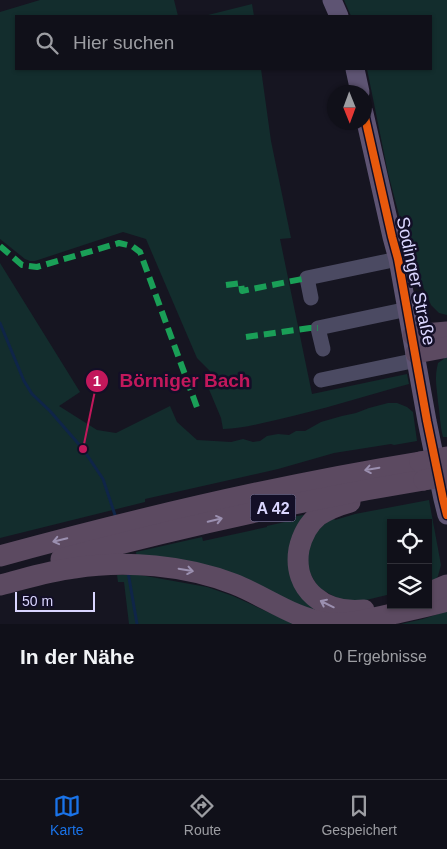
<!DOCTYPE html>
<html lang="de">
<meta charset="utf-8">
<style>
body{margin:0;font-family:Arial,sans-serif;background:#1e1e26;color:#f1f3f6}
.controls{position:absolute;right:15px;bottom:15px;display:grid;overflow:hidden;border-radius:0px;box-shadow:0 1px 4px #0004}
.controls button{width:45px;height:45px;display:grid;place-items:center;padding:0;border:0;border-bottom:1px solid #303038;background:#101019;color:#f1f3f6;font:25px sans-serif}
.compass{position:absolute;left:327px;top:85px;width:45px;height:45px;border-radius:50%;background:#101019;box-shadow:0 1px 4px #0004;rotate:179deg}
.scale{position:absolute;left:15px;bottom:12px;width:80px;box-sizing:border-box;padding-left:5px;border:2px solid #dad6ff;border-top:0;font-size:14px;line-height:18px;white-space:nowrap;color:#dad6ff;-webkit-text-stroke:4px #130f27;paint-order:stroke}
.list{margin:0;padding:0;list-style:none}
h2{display:flex;justify-content:space-between;align-items:center;height:65px;margin:0;padding:0 20px;font-size:21px}
h2 small{font-size:16px;font-weight:400;color:#9c9da2}
.icon{flex:none;width:28px;height:28px;fill:none;stroke:currentColor;stroke-width:2;stroke-linecap:round;stroke-linejoin:round}
.map{position:relative;flex:none;width:447px;height:624px;overflow:hidden}
.search{position:absolute;background:#101019;box-shadow:0 1px 4px #0004;left:15px;right:15px;top:15px;height:55px;display:flex;align-items:center;gap:12px;box-sizing:border-box;padding:0 18px;border-radius:0px;color:#9c9da2;font-size:19px}
.sheet{height:155px;background:#101019}
nav{display:flex;justify-content:space-around;align-items:center;box-sizing:border-box;height:70px;border-top:1px solid #303038;background:#101019;font-size:14px;color:#9c9da2}
nav a{display:grid;justify-items:center;gap:2px}
nav .on{color:#1a73e8}
.map>svg:first-child{display:block}
.green{fill:#132d2d}
.lines{fill:none;stroke-linecap:round;stroke-linejoin:round}
.stream{stroke:#0f2548;stroke-width:3}
.minor{stroke:#4b4a62;stroke-width:15}
.major{stroke:#5e5473;stroke-width:19}
.highway{stroke:#5c4a61;stroke-width:21}
.highway-bridge{stroke:#5c4a61;stroke-width:21}
.quiet{stroke:#1a9f57;stroke-width:6;stroke-dasharray:12 6;stroke-linecap:butt}
.cycleway-casing{stroke:#130f27;stroke-width:11}
.cycleway{stroke:#e8590c;stroke-width:8}
.oneway{stroke:#9b90b0}
.labels{text-anchor:middle;stroke-width:5;stroke-linejoin:round;paint-order:stroke}
.shield{fill:#130f27;stroke:#9e9abe;stroke-width:1}
.shield-label{font-size:16px;font-weight:bold;fill:#dad6ff}
.street-label{font-size:18px;fill:#dad6ff;stroke:#130f27}
.leader{fill:none;stroke:#c2185b;stroke-width:2}
.callout-dot{fill:#c2185b;stroke:#130f27;stroke-width:2}
.mark-label{font-size:15px;text-anchor:middle;font-weight:bold;fill:#fff}
.callout-label{font-size:19px;text-anchor:middle;font-weight:bold;fill:#c2185b;stroke:#130f27;stroke-width:5;stroke-linejoin:round;paint-order:stroke}
</style>
<div class="map">
<svg width="447" height="624" viewBox="0 0 447 624">
<rect width="100%" height="100%" fill="#161521"/>
<g class="green">
<path d="M40 0H174L178 16H16V69H261L271 141 291 238 280 239 312 394 407 374 409 384C365 396 321 410 276 420 258 424 241 429 223 429L221 418 208 387 210 371 197 358 146 239 123 232 35 261H30L25 259 0 239V12Z"/>
<path d="M344 0H447V315L439 313 431 305 415 268 411 254 406 242 388 173 367 69H431V16H351Z"/>
<path d="M252 4 254 16H204Z"/>
<path d="M0 263 80 392 59 406 97 430 116 433 170 406 177 422 197 440 231 442 243 439 253 442 260 441 267 436 278 434 289 435 296 431H305L321 422 342 416 356 413 369 408 388 403H397L407 407 413 412 417 441 394 445 391 444 334 453 278 469 145 499V502L0 538Z"/>
<path d="M447 354V437H443C440 426 440 414 438 402 437 388 434 378 438 363L444 359 442 355Z"/>
<path d="M429 500 441 565 438 576 435 580 428 584V523H391V594L362 601 340 600 318 587 310 573 306 558 312 536 333 516 335 520 355 514Z"/>
<path d="M310 514 294 550 338 619 137 561 136 552 202 537 203 541 267 527V526L285 522 291 517Z"/>
<path d="M117 575H140L207 587 233 596 294 624H129L124 582H118Z"/>
<path d="M447 611V624H401L423 619Z"/>
</g>
<g class="lines">
<g class="stream">
<path d="M0 323 24 381 32 394 50 411 83 449 103 479 116 518"/>
<path d="M128 572 137 624"/>
</g>
<g class="minor">
<path d="M311 298 307 278 398 259"/>
<path d="M323 349 318 328 408 309"/>
<path d="M321 380 417 360"/>
</g>
<g class="major">
<path d="M332 0 339 16"/>
<path d="M355 69 360 92"/>
<path d="M364 113 392 237 398 259 427 421 443 499 447 515"/>
</g>
<g class="highway">
<path d="M413 335 447 332"/>
<path d="M416 353 447 347"/>
<path d="M350 502C339 505 328 509 318 516 308 524 302 536 299 549 292 590 325 614 364 610"/>
<path d="M0 556C139 518 278 485 420 462"/>
<path d="M61 559C181 527 302 500 424 480"/>
<path d="M0 585C24 579 49 571 74 568 126 560 185 565 234 584 265 596 294 619 328 623 350 624 371 619 392 614 410 610 429 606 447 601"/>
<path d="M428 593 447 585"/>
</g>
<g class="highway-bridge">
<path d="M420 462 447 457"/>
<path d="M424 480 447 476"/>
</g>
<g class="quiet">
<path d="M0 246 22 265 37 267 119 243 132 246 140 252 198 410"/>
<path d="M226 285 241 283 242 291 307 278"/>
<path d="M246 337 310 328H318"/>
</g>
<g class="cycleway-casing">
<path id="cycleway" d="M364 113 392 237 398 259 427 421 443 499 447 515"/>
</g>
<use href="#cycleway" class="cycleway"/>
</g>
<defs><path id="oneway-shaft" d="M-6 0H5M1.5-3L5.5 0L1.5 3" fill="none" stroke-width="1.6" stroke-linecap="round" stroke-linejoin="round" transform="scale(1.25)"/></defs>
<g class="oneway">
<use href="#oneway-shaft" transform="translate(372 469) rotate(170)"/>
<use href="#oneway-shaft" transform="translate(215 520) rotate(-13)"/>
<use href="#oneway-shaft" transform="translate(60 540) rotate(166)"/>
<use href="#oneway-shaft" transform="translate(186 570) rotate(10)"/>
<use href="#oneway-shaft" transform="translate(327 604) rotate(-154)"/>
</g>
<g class="labels">
<rect class="shield" x="250.5" y="494.5" width="45" height="27" rx="4"/>
<g class="shield-label">
<text x="273" y="514">A 42</text>
</g>
<g class="street-label">
<text transform="translate(416 281) rotate(78)" y="6">Sodinger Straße</text>
</g>
</g>
<path class="leader" d="M83 449L97 381"/>
<g class="callout-dot">
<circle cx="83" cy="449" r="5"/>
<circle cx="97" cy="381" r="12"/>
</g>
<g class="mark-label">
<text x="97" y="386">1</text>
</g>
<g class="callout-label">
<text x="185" y="387">Börniger Bach</text>
</g>
</svg>
<div class="controls">
<button><svg class="icon" aria-label="locate" viewBox="0 0 24 24"><circle cx="12" cy="12" r="6"/><path d="M12 2v4M12 18v4M2 12h4M18 12h4"/></svg></button>
<button><svg class="icon" aria-label="layers" viewBox="0 0 24 24"><path d="M12 4l9 5-9 5-9-5zM3 14l9 5 9-5"/></svg></button>
</div>
<svg class="compass" viewBox="-18 -18 36 36"><path d="M0-13l5 13h-10z" fill="#e53935"/><path d="M0 13l5-13h-10z" fill="#9c9da2"/></svg>
<div class="scale">50 m</div>
<div class="search"><svg class="icon" aria-label="search" viewBox="0 0 24 24"><circle cx="10" cy="10" r="6"/><path d="M15 15l6 6"/></svg>Hier suchen</div>
</div>
<section class="sheet">
<h2>In der Nähe<small>0 Ergebnisse</small></h2>
<ul class="list">
</ul>
</section>
<nav>
<a class="on"><svg class="icon" aria-label="map" viewBox="0 0 24 24"><path d="M3 6l6-2 6 2 6-2v14l-6 2-6-2-6 2zM9 4v14M15 6v14"/></svg>Karte</a>
<a><svg class="icon" aria-label="directions" viewBox="0 0 24 24"><path d="M12 3l9 9-9 9-9-9zM9 14v-3h6M13 9l2 2-2 2"/></svg>Route</a>
<a><svg class="icon" aria-label="saved" viewBox="0 0 24 24"><path d="M7 4h10v16l-5-4-5 4z"/></svg>Gespeichert</a>
</nav>
